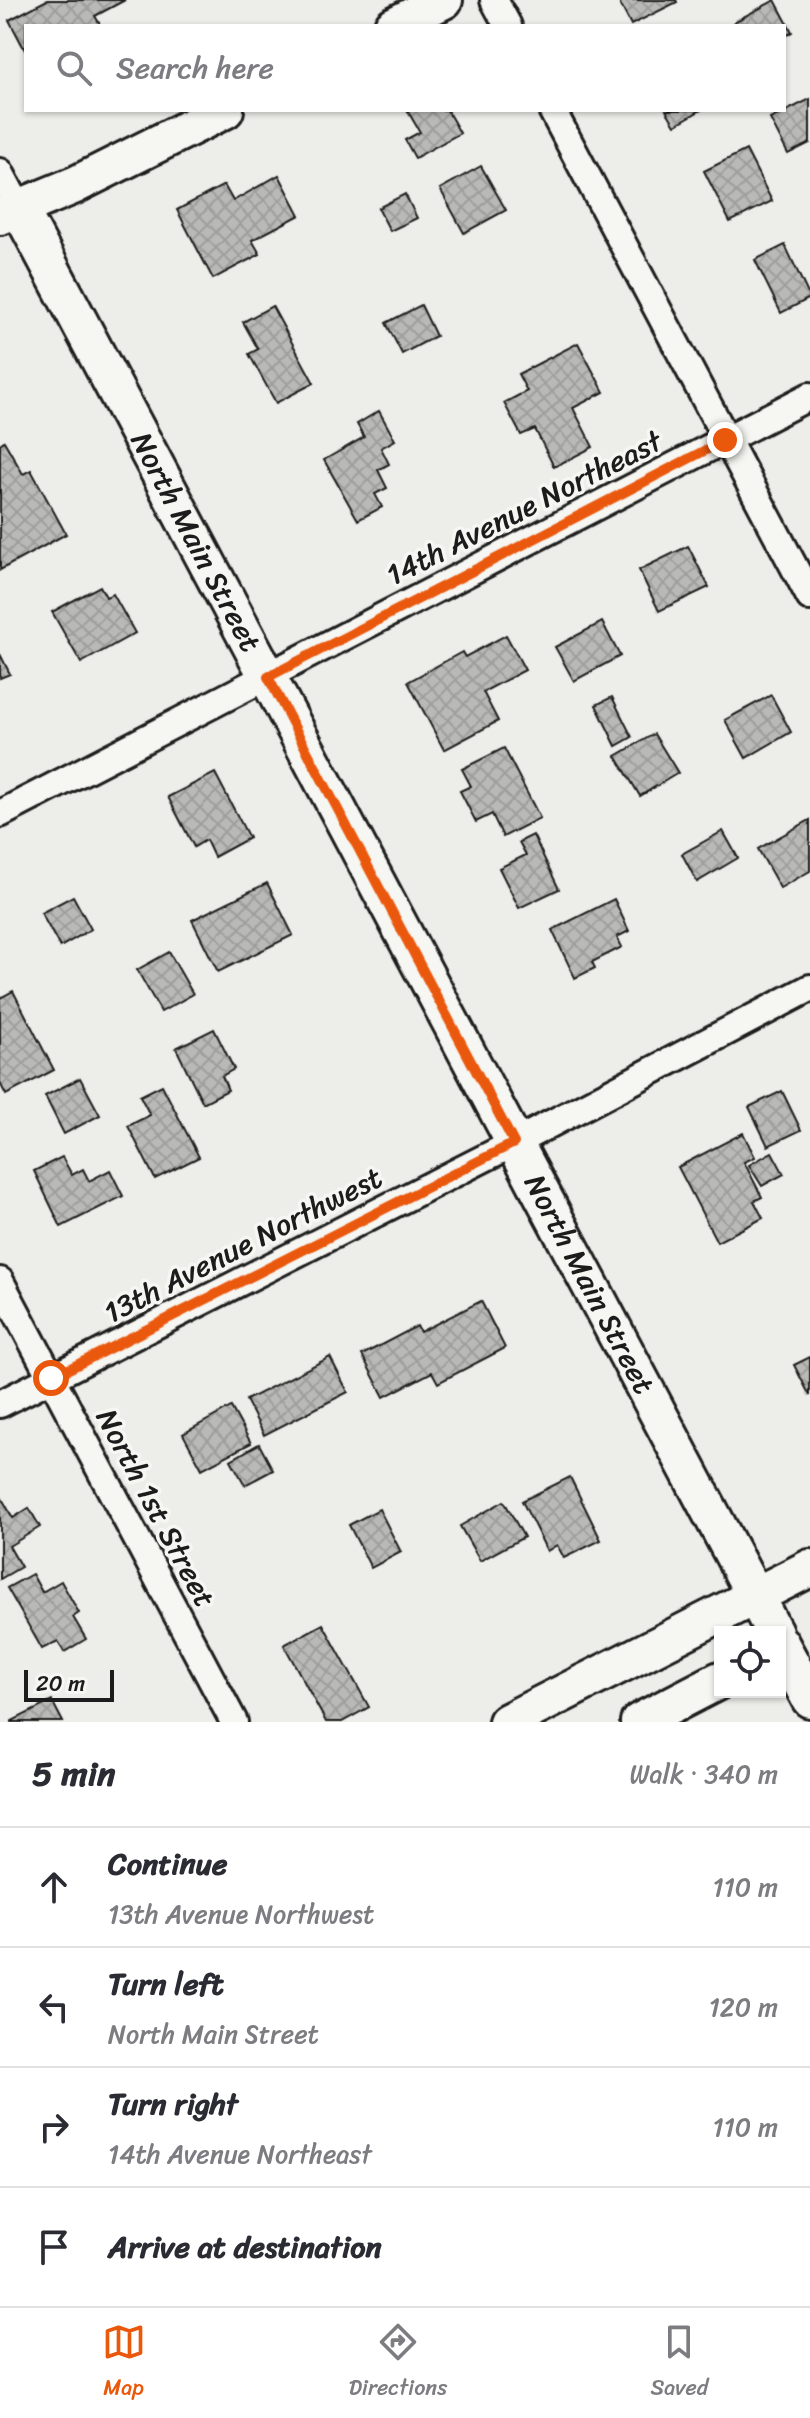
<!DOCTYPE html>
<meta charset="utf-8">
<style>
body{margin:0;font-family:Sriracha,sans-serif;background:#f2f2f3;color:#2b2b33}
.controls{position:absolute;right:24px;bottom:24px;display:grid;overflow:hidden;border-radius:0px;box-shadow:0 2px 6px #0004}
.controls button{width:72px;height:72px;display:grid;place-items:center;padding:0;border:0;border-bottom:2px solid #e1e1e2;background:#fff;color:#2b2b33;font:40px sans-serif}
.scale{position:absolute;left:24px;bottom:20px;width:90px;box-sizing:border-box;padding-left:8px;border:4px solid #1c1c1c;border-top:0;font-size:22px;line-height:28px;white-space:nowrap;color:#1c1c1c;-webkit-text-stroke:6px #f6f6f2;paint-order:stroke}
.stop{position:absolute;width:24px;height:24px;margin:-18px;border:6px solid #ea580c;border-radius:50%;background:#fff}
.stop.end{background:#ea580c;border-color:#fff;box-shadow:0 2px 8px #0008}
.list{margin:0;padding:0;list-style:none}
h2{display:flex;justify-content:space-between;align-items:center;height:104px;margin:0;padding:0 32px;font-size:34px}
h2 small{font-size:26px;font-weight:400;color:#7c7c81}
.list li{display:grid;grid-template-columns:52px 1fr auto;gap:24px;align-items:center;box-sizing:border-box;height:120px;padding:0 32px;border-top:2px solid #e1e1e2}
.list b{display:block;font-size:30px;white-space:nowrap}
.list p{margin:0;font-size:26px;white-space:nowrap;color:#7c7c81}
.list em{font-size:26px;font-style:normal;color:#7c7c81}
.icon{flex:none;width:44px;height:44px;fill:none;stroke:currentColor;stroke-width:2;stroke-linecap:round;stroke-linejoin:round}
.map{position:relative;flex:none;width:810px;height:1722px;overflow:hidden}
.search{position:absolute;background:#fff;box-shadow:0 2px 6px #0004;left:24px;right:24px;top:24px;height:88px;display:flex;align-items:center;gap:20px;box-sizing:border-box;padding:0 28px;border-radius:0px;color:#7c7c81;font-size:30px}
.sheet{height:584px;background:#fff}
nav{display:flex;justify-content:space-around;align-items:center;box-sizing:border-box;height:112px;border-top:2px solid #e1e1e2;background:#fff;font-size:22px;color:#7c7c81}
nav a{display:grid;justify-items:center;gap:4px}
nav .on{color:#ea580c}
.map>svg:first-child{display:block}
.building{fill:url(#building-cross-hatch);stroke:#1c1c1c;stroke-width:2}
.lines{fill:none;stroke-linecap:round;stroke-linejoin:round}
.street-casing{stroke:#1c1c1c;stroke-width:32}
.secondary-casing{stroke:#1c1c1c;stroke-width:42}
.street{stroke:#f6f6f2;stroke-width:26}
.secondary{stroke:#f6f6f2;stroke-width:36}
.route{stroke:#ea580c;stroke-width:10}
.labels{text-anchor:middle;stroke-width:7;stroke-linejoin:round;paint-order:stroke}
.street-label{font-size:30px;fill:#1c1c1c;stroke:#f6f6f2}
</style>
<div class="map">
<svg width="810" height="1722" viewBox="0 0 810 1722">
<defs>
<pattern id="building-cross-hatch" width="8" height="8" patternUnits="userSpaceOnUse" patternTransform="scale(2)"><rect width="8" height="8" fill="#b9b9b6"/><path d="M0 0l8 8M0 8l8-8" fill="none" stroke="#9e9e9c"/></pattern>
</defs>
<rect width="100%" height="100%" fill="#edede9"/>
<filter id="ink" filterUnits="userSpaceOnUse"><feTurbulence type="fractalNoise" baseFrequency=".0125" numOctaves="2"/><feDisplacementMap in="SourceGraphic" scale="16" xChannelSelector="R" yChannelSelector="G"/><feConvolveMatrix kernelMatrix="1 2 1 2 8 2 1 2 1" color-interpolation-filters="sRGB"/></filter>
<g filter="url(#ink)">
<g class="building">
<path d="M47 0H125L95 16 101 26H26V52L9 20Z"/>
<path d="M618 0H676L677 2 631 25Z"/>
<path d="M775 0 792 32 784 37V26H736L734 22Z"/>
<path d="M810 99V143L788 154 770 119Z"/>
<path d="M407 110H447L460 133 415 158 405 140 420 132Z"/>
<path d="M666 110H701L675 125Z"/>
<path d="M746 150 772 201 730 222 704 171Z"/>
<path d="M481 166 506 210 464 233 440 189Z"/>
<path d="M279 175 300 215 252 240 260 254 213 279 177 210 224 185 233 201Z"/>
<path d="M405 194 417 218 390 231 378 208Z"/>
<path d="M785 245 810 298 781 313 755 260Z"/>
<path d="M421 305 436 336 402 354 386 323Z"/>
<path d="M272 306 314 383 276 403 249 354 258 349 243 322Z"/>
<path d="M578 343 604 392 573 408 593 447 554 467 535 429 521 435 504 403 527 391 518 374Z"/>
<path d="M379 411 395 440 381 448 389 464 378 470 387 488 375 494 382 507 358 520 324 460 364 437 357 424Z"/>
<path d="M4 441 23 474 31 470 66 534 0 570V444Z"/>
<path d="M688 546 709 587 659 611 639 570Z"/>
<path d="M100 586 106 597 113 594 135 633 81 663 52 612Z"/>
<path d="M602 622 620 656 574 681 555 647Z"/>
<path d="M506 635 525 670 483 692 498 721 444 750 408 682 462 652 465 657Z"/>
<path d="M0 654 10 674 0 678Z"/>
<path d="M771 695 791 732 746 758 725 720Z"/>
<path d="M612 697 632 737 616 746 596 705Z"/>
<path d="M654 734 678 773 640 796 616 756Z"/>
<path d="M504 748 540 818 503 837 492 814 476 822 460 791 471 786 462 769Z"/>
<path d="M215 773 249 838 214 857 206 840 194 847 168 797Z"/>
<path d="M810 820V871L780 888 758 849Z"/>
<path d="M723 831 738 858 697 882 682 854Z"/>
<path d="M533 835 559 889 519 908 499 868 526 855 519 842Z"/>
<path d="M267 883 293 935 218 972 192 920Z"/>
<path d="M73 896 91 929 60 947 41 913Z"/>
<path d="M614 899 629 931 617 937 622 947 592 962 595 968 575 978 552 930Z"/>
<path d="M169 952 193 994 161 1012 137 970Z"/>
<path d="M13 991 54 1070 6 1095 0 1083V998Z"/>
<path d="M214 1029 234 1069 222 1076 228 1090 203 1103 176 1048Z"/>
<path d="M80 1078 100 1115 64 1134 45 1096Z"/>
<path d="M162 1085 199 1157 155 1179 128 1126 150 1115 140 1096Z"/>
<path d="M782 1091 801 1130 768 1146 749 1107Z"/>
<path d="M743 1133 755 1157 744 1162 762 1197 754 1201 763 1218 717 1242 678 1167Z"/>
<path d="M772 1152 784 1174 762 1186 749 1165Z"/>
<path d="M62 1157 72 1175 83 1169 89 1181 110 1170 123 1196 61 1227 34 1171Z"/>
<path d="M481 1301 505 1348 438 1383 432 1372 384 1397 362 1355 417 1326 420 1332Z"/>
<path d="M330 1357 348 1392 264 1435 246 1400Z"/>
<path d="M810 1357V1396L794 1365Z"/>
<path d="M231 1407 251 1443 202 1469 183 1434Z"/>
<path d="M259 1444 273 1470 245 1485 231 1460Z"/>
<path d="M570 1477 601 1540 564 1558 557 1545 547 1551 522 1501Z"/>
<path d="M0 1495 13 1518 29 1508 40 1527 9 1546 21 1567 0 1579Z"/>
<path d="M504 1501 524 1537 480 1561 460 1526Z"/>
<path d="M379 1509 401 1552 371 1568 349 1525Z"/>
<path d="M32 1574 42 1592 61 1581 79 1613 73 1617 86 1639 64 1652 58 1641 42 1649 7 1588Z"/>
<path d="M323 1624 369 1707 342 1722H326L284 1645Z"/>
<path d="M52 1701 63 1722H12V1721Z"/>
</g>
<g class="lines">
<g class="street-casing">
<g id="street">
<path d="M494 0 508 26"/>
<path d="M552 110 810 597"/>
<path d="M0 172 19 208"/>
<path d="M0 814 810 396"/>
<path d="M0 1281 234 1722"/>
<path d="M0 1404 514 1143 810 988"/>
</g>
</g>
<g class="secondary-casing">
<g id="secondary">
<path d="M393 26 444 0"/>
<path id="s1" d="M19 208 774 1632"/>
<path d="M0 216 75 185 225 110"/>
<path d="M780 1643 810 1699"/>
<path d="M507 1722 810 1568"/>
<path d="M639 1722 720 1680"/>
</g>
</g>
<use href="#street" class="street"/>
<use href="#secondary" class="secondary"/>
</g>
</g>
<g class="lines" filter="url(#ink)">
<path class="route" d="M51 1378 514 1143 268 677 725 440"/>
</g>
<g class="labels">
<g class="street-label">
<text transform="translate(524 508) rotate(-27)" y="10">14th Avenue Northeast</text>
<text dy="10" stroke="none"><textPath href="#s1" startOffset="378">North Main Street</textPath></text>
<text transform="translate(243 1245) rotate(-27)" y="10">13th Avenue Northwest</text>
<text dy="10" stroke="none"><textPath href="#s1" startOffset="1218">North Main Street</textPath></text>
<text transform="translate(156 1508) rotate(62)" y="10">North 1st Street</text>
</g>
</g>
</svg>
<div class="controls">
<button><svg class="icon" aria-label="locate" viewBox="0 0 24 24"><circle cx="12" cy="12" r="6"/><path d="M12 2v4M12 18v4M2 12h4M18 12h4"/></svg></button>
</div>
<div class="scale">20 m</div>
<div class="stop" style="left:51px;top:1378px"></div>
<div class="stop end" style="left:725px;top:440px"></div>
<div class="search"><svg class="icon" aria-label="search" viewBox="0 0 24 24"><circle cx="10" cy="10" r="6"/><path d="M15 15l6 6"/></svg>Search here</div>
</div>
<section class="sheet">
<h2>5 min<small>Walk · 340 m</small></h2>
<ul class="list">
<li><svg class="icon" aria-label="ahead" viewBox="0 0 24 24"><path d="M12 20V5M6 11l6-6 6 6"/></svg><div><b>Continue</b><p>13th Avenue Northwest</p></div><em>110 m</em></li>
<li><svg class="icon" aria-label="left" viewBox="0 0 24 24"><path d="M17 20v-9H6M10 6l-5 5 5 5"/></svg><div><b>Turn left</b><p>North Main Street</p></div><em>120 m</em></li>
<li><svg class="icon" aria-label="right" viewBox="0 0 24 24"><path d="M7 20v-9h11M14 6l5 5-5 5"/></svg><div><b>Turn right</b><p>14th Avenue Northeast</p></div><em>110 m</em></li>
<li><svg class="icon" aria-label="arrive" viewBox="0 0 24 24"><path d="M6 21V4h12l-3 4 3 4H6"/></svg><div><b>Arrive at destination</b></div></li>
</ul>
</section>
<nav>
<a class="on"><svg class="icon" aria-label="map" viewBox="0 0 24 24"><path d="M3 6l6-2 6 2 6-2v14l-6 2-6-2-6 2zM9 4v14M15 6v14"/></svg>Map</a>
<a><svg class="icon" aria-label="directions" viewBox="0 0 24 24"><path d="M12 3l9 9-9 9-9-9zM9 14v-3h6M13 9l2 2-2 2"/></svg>Directions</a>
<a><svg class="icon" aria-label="saved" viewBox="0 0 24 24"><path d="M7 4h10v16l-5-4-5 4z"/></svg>Saved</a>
</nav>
